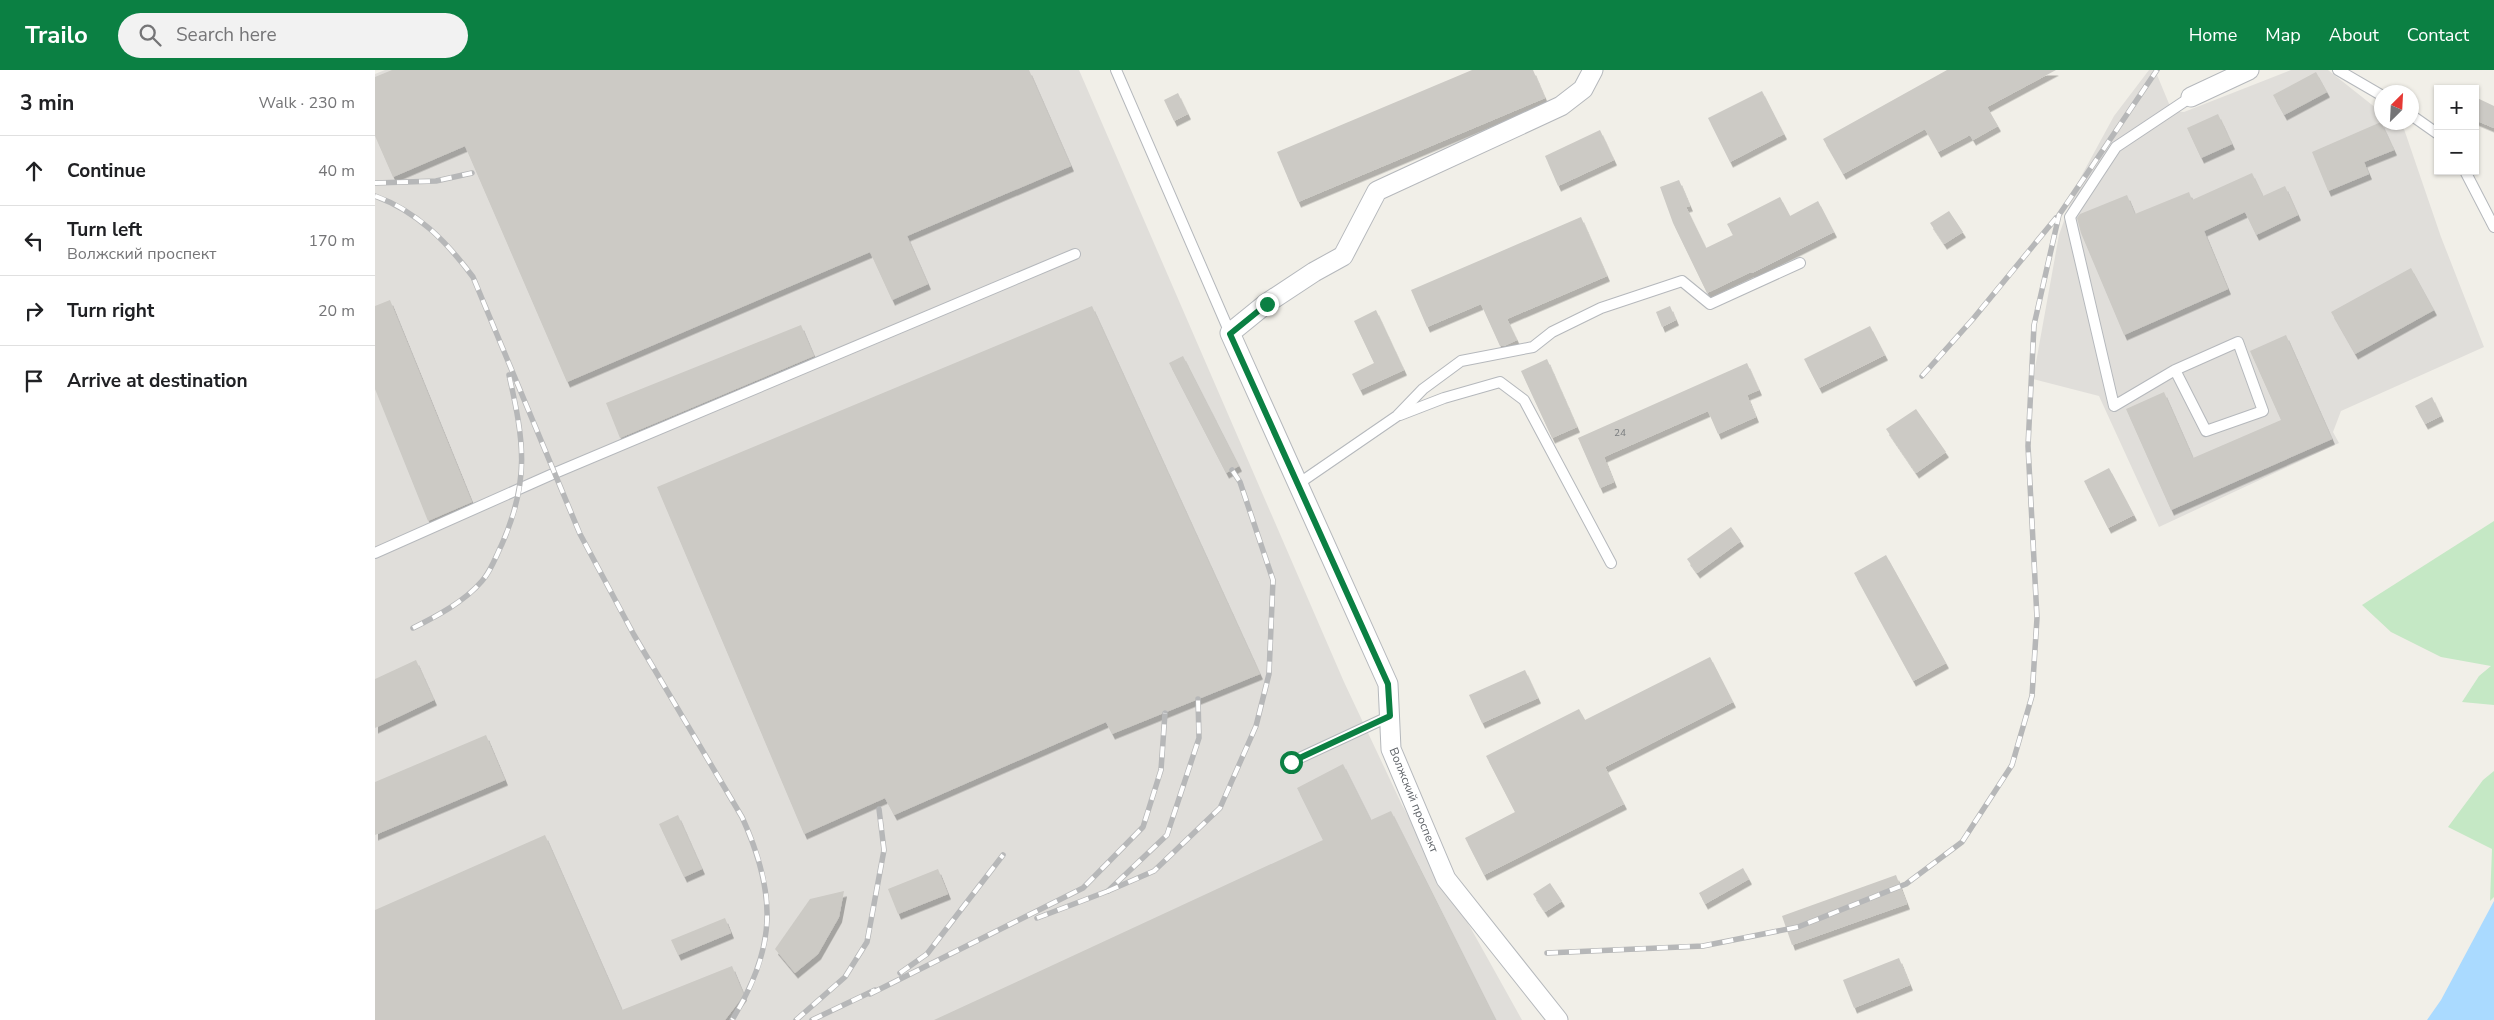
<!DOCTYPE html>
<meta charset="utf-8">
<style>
body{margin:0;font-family:"Nunito Sans",sans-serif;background:#f2f2f2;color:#202124}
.controls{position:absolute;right:15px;top:15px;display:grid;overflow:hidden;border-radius:0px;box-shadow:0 1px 4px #0004}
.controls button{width:45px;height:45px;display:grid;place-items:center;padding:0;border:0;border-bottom:1px solid #e0e0e0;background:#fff;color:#202124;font:25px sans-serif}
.compass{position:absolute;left:1999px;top:15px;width:45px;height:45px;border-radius:50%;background:#fff;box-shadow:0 1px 4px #0004;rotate:24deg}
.stop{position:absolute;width:15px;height:15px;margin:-11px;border:4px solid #0b8043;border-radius:50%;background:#fff}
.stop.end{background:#0b8043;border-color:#fff;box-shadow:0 1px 5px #0008}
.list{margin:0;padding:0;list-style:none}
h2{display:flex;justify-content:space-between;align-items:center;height:65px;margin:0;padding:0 20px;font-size:21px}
h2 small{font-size:16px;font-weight:400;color:#757577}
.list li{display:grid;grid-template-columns:32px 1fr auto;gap:15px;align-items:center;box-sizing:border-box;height:70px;padding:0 20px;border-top:1px solid #e0e0e0}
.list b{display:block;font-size:19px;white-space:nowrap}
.list p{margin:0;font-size:16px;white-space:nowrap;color:#757577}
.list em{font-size:16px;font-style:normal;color:#757577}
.icon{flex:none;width:28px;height:28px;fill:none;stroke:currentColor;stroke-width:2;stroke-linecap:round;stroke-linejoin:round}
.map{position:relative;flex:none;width:2119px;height:950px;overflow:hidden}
header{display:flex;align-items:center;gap:30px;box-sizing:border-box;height:70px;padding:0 25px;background:#0b8043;color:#fff}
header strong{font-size:24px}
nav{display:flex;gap:28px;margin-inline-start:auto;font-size:18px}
.search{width:350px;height:45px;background:#f2f2f2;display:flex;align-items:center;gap:12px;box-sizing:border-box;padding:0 18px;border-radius:28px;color:#757577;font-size:19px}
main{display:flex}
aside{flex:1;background:#fff}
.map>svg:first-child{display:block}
.industrial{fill:#e0deda}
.green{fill:#c5e8c5}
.water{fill:#aadaff}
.building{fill:#cccac5;filter:url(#shadow)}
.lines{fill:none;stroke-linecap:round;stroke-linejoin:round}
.service-casing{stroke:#b5b8bc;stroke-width:12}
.minor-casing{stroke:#b5b8bc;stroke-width:21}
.service{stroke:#fff;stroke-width:10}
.minor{stroke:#fff;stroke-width:19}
.rail-casing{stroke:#b6b7b8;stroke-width:5.5}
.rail{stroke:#fff;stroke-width:4;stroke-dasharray:11;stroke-linecap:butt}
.route{stroke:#0b8043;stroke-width:6}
.labels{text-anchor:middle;stroke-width:4;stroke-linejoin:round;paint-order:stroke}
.number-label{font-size:10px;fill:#7a7d7f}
.street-label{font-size:12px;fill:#5f6368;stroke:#fff}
</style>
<header>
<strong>Trailo</strong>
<div class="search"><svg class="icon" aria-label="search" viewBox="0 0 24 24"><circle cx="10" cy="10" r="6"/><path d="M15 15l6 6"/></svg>Search here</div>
<nav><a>Home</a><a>Map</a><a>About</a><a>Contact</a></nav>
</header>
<main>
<aside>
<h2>3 min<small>Walk · 230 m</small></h2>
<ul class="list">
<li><svg class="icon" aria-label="ahead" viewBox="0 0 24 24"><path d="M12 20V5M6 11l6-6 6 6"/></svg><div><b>Continue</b></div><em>40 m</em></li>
<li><svg class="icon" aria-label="left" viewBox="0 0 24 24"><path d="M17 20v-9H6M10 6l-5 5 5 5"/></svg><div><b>Turn left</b><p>Волжский проспект</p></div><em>170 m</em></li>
<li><svg class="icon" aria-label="right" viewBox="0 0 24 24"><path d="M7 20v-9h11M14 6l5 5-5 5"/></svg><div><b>Turn right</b></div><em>20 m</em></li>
<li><svg class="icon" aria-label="arrive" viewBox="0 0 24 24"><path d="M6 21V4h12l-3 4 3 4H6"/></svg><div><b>Arrive at destination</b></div></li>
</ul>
</aside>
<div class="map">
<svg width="2119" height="950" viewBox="0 0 2119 950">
<defs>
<filter id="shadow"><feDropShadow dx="3" dy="5.5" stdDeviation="0" flood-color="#0004"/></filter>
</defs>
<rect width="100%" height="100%" fill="#f1efe8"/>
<g class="industrial">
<path d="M10 0H704L969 612 1027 735 1147 950H0V4Z"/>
<path d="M1774 0H1780L1797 41 1809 42 1916 0H1953L2006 42V52L2021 53 2029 59 2066 167 2109 277 1966 341 1958 362 1964 373 1784 457 1724 326 1658 309 1684 165 1702 114 1739 46Z"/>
</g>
<g class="green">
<path d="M2119 451V635L2087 632 2104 606 2116 596 2066 587 2016 562 1987 535Z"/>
<path d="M2119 701V827L2115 831 2117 779 2073 757 2108 710Z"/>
</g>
<path class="water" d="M2119 831V950H2052L2066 930Z"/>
<g class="building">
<path d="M17 0H654L696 96 532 166 553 214 517 230 495 182 192 312 90 76 18 107 0 66V7Z"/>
<path d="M1097 0H1158L1170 28 923 132 902 82Z"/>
<path d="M1572 0H1681L1612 37 1623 56 1598 70 1595 65 1563 82 1550 59 1468 104 1448 69Z"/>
<path d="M1941 2 1952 22 1909 45 1898 25Z"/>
<path d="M1387 21 1409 64 1355 92 1333 48Z"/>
<path d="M803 23 813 44 799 51 789 30Z"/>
<path d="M2100 27 2119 36V58L2100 50Z"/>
<path d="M1843 44 1857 74 1826 88 1812 58Z"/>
<path d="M2006 52 2019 80 1989 92 1994 104 1953 121 1937 82Z"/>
<path d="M1225 60 1239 90 1183 116 1170 86Z"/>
<path d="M1877 103 1888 126 1910 116 1923 145 1881 165 1870 142 1829 161 1853 219 1749 265 1706 163 1702 148 1705 144 1752 125 1760 144 1814 122 1817 130Z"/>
<path d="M1304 110 1315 136 1311 137 1331 178 1358 165 1352 154 1405 127 1415 146 1443 131 1459 162 1377 203 1376 202 1332 223 1298 153 1285 117Z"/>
<path d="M1574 141 1588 162 1569 174 1555 153Z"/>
<path d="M1206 147 1232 206 1132 249 1142 270 1129 276H1125L1106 234 1052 257 1036 220Z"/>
<path d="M2036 198 2059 240 1980 284 1956 242Z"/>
<path d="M15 230 97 432 53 451 0 319V236Z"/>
<path d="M717 236 885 604 737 664 731 652 519 745 510 728 429 764 282 417Z"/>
<path d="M1295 236 1301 250 1287 257 1281 242Z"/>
<path d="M1001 240 1029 300 985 320 977 304 999 293 979 251Z"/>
<path d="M426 255 439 286 245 368 231 333Z"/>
<path d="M1495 256 1510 285 1444 318 1429 289Z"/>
<path d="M1911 265 1957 369 1796 440 1751 339 1789 322 1818 388 1906 350 1875 281Z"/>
<path d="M808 286 864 396 851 403 794 293Z"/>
<path d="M1172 289 1202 357 1177 368 1146 301Z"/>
<path d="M1372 293 1384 320 1372 325 1381 347 1343 364 1333 341 1229 387 1239 412 1225 418 1203 368Z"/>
<path d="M2057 327 2066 346 2050 354 2040 336Z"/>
<path d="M1541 339 1571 382 1541 403 1511 359Z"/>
<path d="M1734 398 1759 445 1733 458 1709 411Z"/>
<path d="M1356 457 1366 471 1322 503 1312 489Z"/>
<path d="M1511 485 1571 593 1538 611 1479 503Z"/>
<path d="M1335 587 1358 632 1230 697 1249 734 1109 805 1090 768 1140 742 1111 686 1204 639 1210 650Z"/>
<path d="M41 590 59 630 0 658V609Z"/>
<path d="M1150 600 1163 628 1107 653 1094 625Z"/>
<path d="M111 665 130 710 0 765V712Z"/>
<path d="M968 694 996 750 1016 741 1121 950H559L948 770 922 718Z"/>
<path d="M303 745 327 799 309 807 284 754Z"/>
<path d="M170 765 247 940 357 896 369 925 350 950H0V840Z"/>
<path d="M1368 798 1374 809 1330 834 1324 823Z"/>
<path d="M563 799 573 824 523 844 513 819Z"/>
<path d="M1521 805 1532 834 1417 875 1407 846Z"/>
<path d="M1175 813 1187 831 1170 842 1158 824Z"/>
<path d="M469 821 464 847 443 884 420 903 400 879 435 829Z"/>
<path d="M350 848 356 863 303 885 296 870Z"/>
<path d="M1524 888 1535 915 1479 938 1468 910Z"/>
</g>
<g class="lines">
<g class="service-casing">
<g id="service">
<path d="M741 0 855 263"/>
<path d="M1963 0 2006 25"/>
<path d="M2036 45 2063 64"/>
<path d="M2090 101 2119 157"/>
<path d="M1800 300 1863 272 1888 341 1831 361 1800 300 1739 336 1695 147 1741 77 1816 27"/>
<path d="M1025 345 1069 328 1125 312 1149 330 1236 493"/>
<path d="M923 414 1022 346 1048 319 1086 291 1158 277 1177 262 1226 238 1307 211 1335 234 1425 193"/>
<path d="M0 483 180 403 700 184"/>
<path d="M916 692 1015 646"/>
</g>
</g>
<g class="minor-casing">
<g id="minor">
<path d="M1816 27 1874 0"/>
<path d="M1183 950 1071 809 1016 679 1013 614 855 263 892 233 939 202 968 186 1002 121 1186 36 1208 19 1218 0"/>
</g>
</g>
<use href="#service" class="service"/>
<use href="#minor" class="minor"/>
<g class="rail-casing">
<g id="rail">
<path d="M0 113 61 111 97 103"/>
<path d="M0 126C42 141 72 172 98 207L205 464 259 565 367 747C402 824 402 877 357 950"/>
<path d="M1547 306 1598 249 1681 148"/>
<path d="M38 558C62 546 89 532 107 511 116 501 121 486 127 474 155 410 149 371 134 305"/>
<path d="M733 821 779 801 845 738 881 656 894 604 898 510 865 412 857 400"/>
<path d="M662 848 733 821 792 765 824 668 823 629"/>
<path d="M1172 883 1328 876 1423 857 1531 814 1587 772 1637 695 1657 626 1662 548 1653 376 1659 255 1684 145 1782 0"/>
<path d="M525 903 552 884 628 785"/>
<path d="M495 924 708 818 768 757 786 700 790 643"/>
<path d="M421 950 470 907 492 872 509 780 504 739"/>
<path d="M437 950 500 920"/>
</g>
</g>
<use href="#rail" class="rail"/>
</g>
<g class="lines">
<path class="route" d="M892 234 855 264 1013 614 1015 646 916 692"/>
</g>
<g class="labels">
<g class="number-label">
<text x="1245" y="366">24</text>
</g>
<g class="street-label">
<text transform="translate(1039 730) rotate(68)" y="4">Волжский проспект</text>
</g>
</g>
</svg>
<div class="controls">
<button>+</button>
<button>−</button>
</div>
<svg class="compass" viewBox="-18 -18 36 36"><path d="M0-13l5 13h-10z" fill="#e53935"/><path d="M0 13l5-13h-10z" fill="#757577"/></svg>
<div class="stop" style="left:916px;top:692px"></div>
<div class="stop end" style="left:892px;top:234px"></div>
</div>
</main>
